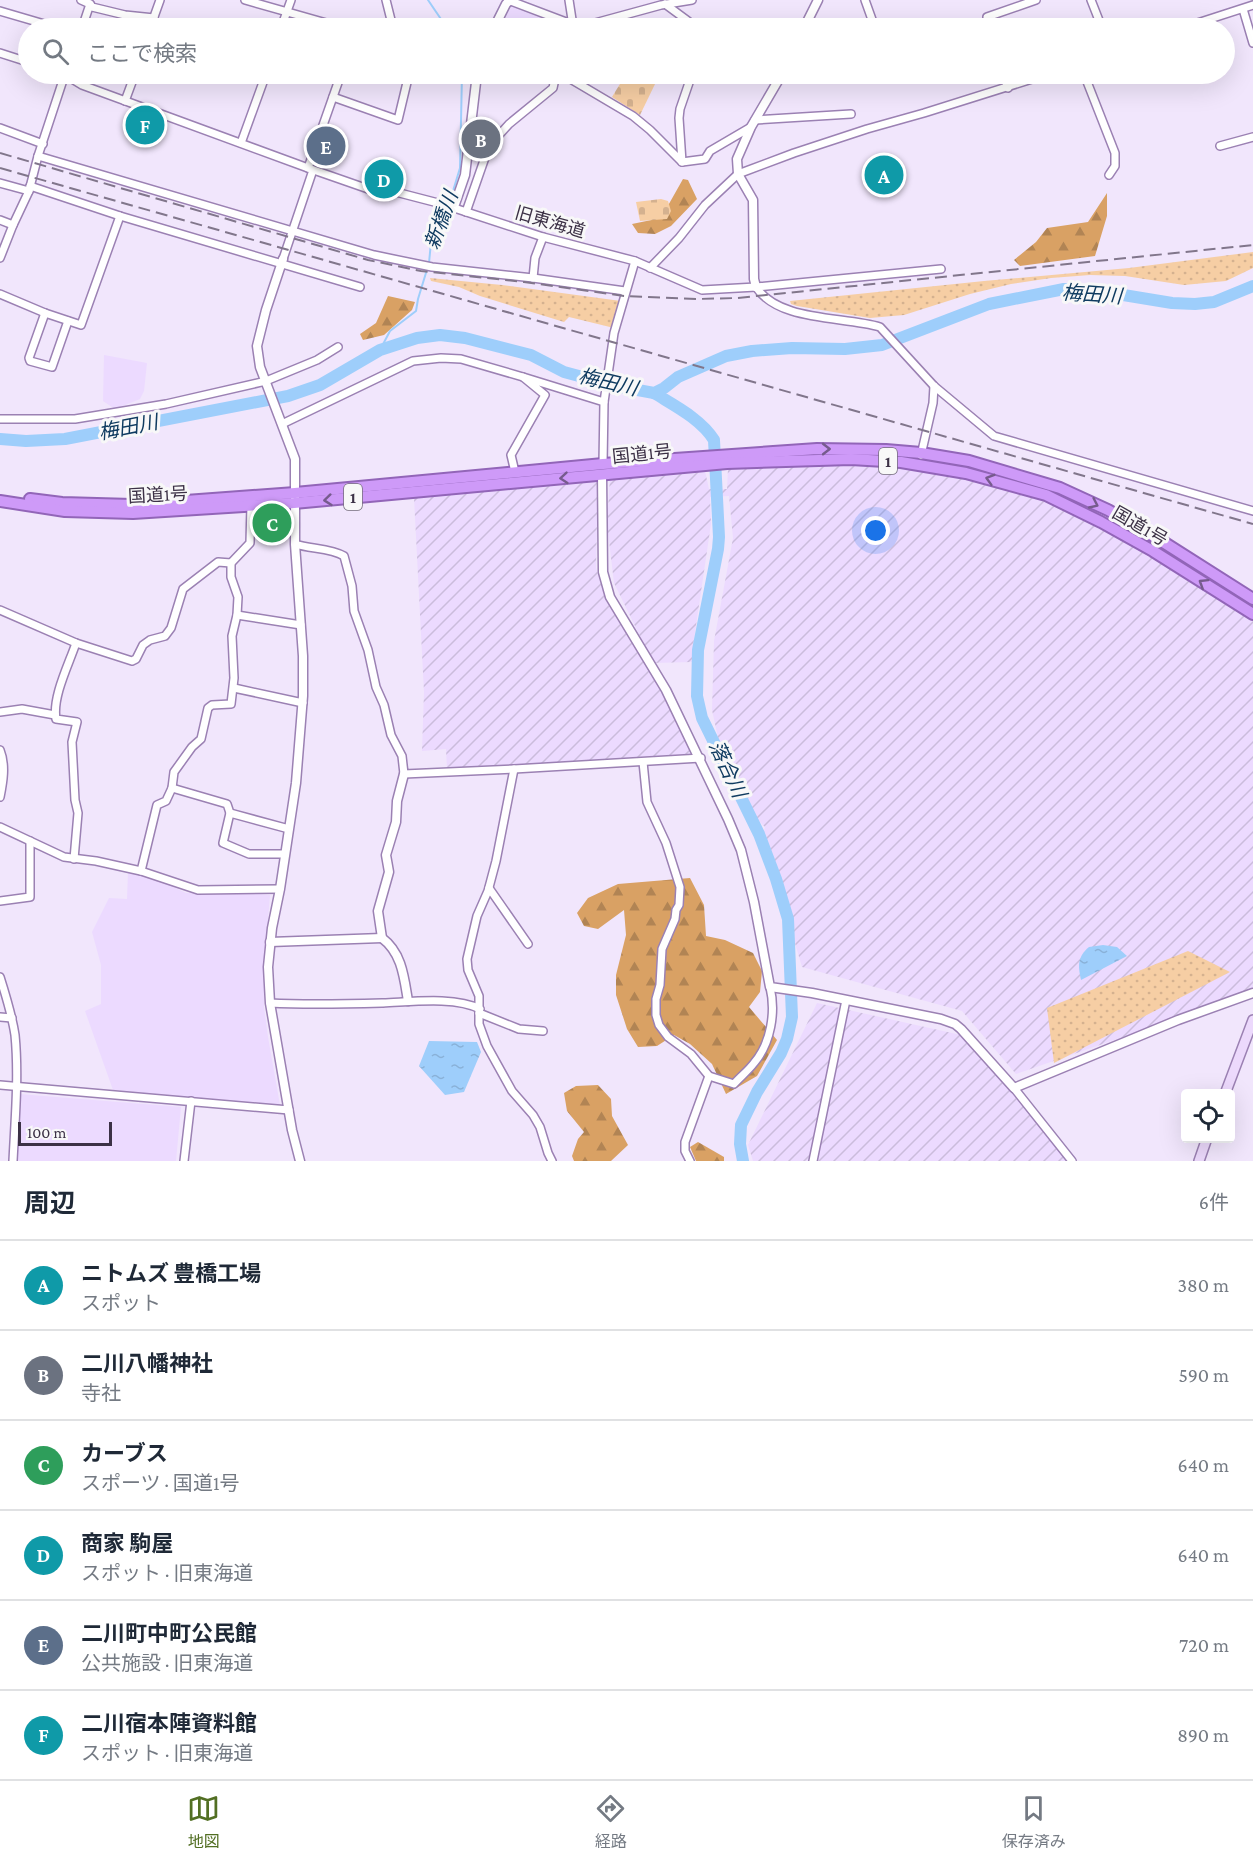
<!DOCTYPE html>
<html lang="ja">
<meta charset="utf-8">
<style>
body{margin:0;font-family:"Crimson Pro","Noto Sans JP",serif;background:#f6f6f7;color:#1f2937}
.controls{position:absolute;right:18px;bottom:18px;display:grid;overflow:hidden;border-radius:6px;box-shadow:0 6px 24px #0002}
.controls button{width:54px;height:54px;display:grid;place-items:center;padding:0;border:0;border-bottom:2px solid #e0e1e3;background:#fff;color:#1f2937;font:30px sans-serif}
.scale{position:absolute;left:18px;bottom:15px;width:94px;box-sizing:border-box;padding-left:6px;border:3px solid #3c3146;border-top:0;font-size:16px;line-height:21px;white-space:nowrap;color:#3c3146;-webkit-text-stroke:4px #f8f8f8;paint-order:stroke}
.you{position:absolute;left:876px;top:531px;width:21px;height:21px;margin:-15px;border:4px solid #fff;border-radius:50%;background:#1a73e8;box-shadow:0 0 0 9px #1a73e833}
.badge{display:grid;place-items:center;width:39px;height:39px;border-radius:50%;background:#526f23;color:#fff;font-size:20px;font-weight:700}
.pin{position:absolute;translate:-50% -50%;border:3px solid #fff;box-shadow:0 2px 6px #0006}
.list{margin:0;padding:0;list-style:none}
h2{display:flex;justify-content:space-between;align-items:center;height:78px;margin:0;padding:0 24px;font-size:26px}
h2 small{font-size:20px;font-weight:400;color:#747a83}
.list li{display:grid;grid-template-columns:39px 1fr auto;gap:18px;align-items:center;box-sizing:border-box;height:90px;padding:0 24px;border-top:2px solid #e0e1e3}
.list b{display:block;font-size:22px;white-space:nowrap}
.list p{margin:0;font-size:20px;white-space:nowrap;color:#747a83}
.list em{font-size:20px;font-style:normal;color:#747a83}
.icon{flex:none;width:33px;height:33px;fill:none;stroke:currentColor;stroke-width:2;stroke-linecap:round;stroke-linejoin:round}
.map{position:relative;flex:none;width:1253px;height:1161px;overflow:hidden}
.search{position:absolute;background:#fff;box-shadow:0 6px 24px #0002;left:18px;right:18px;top:18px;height:66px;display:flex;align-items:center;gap:15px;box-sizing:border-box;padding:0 21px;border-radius:33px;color:#747a83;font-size:22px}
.sheet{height:618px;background:#fff}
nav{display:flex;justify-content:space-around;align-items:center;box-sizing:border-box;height:84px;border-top:2px solid #e0e1e3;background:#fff;font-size:16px;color:#747a83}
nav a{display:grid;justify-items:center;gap:3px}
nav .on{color:#526f23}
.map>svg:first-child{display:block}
.built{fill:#ecdaff}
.industrial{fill:url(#industrial-furrows)}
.grass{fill:url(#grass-dots)}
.forest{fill:url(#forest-firs)}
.cemetery{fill:url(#cemetery-stones)}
.water{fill:url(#water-ripples)}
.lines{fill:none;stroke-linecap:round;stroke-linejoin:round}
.stream{stroke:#9ecefb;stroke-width:2}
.river{stroke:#9ecefb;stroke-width:12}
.minor-casing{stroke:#9b81b3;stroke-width:10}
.tertiary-casing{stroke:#9b81b3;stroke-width:11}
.secondary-casing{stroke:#9b81b3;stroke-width:12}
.trunk-casing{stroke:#9265b8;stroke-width:14}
.minor{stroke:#fff;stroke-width:7}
.tertiary{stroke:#fff;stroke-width:8}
.secondary{stroke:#ecd9fc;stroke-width:9}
.trunk{stroke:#ce9af8;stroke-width:10}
.rail{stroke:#81768b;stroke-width:2;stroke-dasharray:12 6;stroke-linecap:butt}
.oneway{stroke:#765b8d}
.labels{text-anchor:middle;stroke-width:6;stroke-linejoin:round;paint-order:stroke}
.shield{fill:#f8f8f8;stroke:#746d7b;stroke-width:1.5}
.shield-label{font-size:16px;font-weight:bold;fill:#3c3146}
.street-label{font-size:18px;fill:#3c3146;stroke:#f8f8f8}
.water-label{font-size:20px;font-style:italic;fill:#0f3b60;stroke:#f8f8f8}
</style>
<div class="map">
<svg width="1253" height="1161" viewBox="0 0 1253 1161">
<defs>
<pattern id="industrial-furrows" width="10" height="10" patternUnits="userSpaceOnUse" patternTransform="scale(1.5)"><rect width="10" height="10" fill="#ecdaff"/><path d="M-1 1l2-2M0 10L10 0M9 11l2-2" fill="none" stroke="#cbbcdc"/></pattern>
<pattern id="grass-dots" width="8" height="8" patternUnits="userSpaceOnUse" patternTransform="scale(1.5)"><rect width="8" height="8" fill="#f6cea4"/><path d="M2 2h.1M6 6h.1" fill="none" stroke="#d4b18f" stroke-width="1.8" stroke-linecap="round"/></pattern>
<pattern id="forest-firs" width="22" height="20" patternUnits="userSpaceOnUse" patternTransform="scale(1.5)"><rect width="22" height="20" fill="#d9a164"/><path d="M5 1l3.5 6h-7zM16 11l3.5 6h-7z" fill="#b18454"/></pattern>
<pattern id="cemetery-stones" width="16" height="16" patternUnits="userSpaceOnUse" patternTransform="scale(1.5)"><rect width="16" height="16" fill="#f6cea4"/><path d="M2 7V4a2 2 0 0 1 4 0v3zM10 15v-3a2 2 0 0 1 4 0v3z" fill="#d4b18f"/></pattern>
<pattern id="water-ripples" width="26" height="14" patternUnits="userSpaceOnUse" patternTransform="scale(1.5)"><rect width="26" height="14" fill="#9ecefb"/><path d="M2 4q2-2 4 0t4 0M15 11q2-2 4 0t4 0" fill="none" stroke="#89b1d8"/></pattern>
</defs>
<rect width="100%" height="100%" fill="#f1e6fc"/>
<g class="built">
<path d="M512 5 557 20 554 28H499Z"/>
<path d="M104 355 147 363 144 391 140 399 115 409 103 401Z"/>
<path d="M128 872 149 875 186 893 232 891 270 895 266 945 264 1007 268 1037 280 1105 274 1107 113 1090 85 1011 101 1004V965L92 932 109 898 127 899Z"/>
<path d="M19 1094 181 1107 176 1161H17Z"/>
</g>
<g class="industrial">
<path d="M831 463 875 465 911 469 981 481 1046 500 1117 535 1253 621V992L1016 1074 962 1011 802 967 763 835 765 827 753 815 719 742 712 710 714 641 733 538 729 496 710 497 711 524 693 646 692 662 653 663 614 583 607 524 610 478 705 471 709 489H727L728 469Z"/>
<path d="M598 481 596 568 604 594 684 729 696 755 447 769 446 749 422 751 424 692 414 498Z"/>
<path d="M817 1003 961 1035 1071 1161H753L748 1145Z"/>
</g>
<g class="grass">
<path d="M1253 252V268L1226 281 1184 285 1125 276 1090 275 1051 278 1011 284 970 294 904 315 870 318 797 306 791 304 790 301 984 281 1129 268Z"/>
<path d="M430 278 502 285 621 301 614 328 569 317 564 322 480 296 459 287 431 281Z"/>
<path d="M1188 951 1230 972 1054 1063 1047 1008Z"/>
</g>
<g class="forest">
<path d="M683 179 688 180 697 199 671 226 655 234 638 233 632 224 661 218Z"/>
<path d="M1107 193V216L1095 256 1020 266 1014 260 1036 242 1047 228 1088 222Z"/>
<path d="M388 296 415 302 412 310 384 335 363 340 360 334 376 323Z"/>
<path d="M690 878 704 905 706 936 725 940 753 953 762 971 760 992 749 1007 777 1040 757 1076 726 1094 712 1064 690 1044 674 1035 657 1046 638 1047 627 1029 616 995V975L626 935 624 910 598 929 584 926 577 913 588 898 618 884Z"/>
<path d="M598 1085 611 1099 612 1116 628 1145 611 1161H574L572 1156 578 1139 584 1132 567 1111 564 1093 576 1086Z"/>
<path d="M698 1142 724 1157V1161H696L690 1147Z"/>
</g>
<g class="cemetery">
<path d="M626 74H645L656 82 640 115 612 97Z"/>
<path d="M661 199 668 201 671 211 667 219 640 221 636 202Z"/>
</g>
<g class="water">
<path d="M1103 945 1117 947 1127 956 1081 980C1078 966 1077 957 1089 947Z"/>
<path d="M429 1041 477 1042 481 1052 464 1092 445 1095 419 1066Z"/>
</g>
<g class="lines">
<g class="stream">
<path d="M428 0 447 28"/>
<path d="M380 350 390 331 416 311 418 299 429 263 431 242 435 228 453 191 460 168 462 74"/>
</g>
<g class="river">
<path d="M654 393C675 406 701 419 714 440L719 537 718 549 698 650 697 696 702 718 759 834 776 879 788 919 792 1017 787 1039 781 1053 757 1092 741 1125 740 1144 743 1161"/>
<path d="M0 439 26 441 65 439 288 396 320 385 380 350 417 338 440 335 465 338 531 355 564 372 616 386 654 393 664 388 678 377 726 356 752 351 792 348 845 349 882 345 989 304 1064 289 1099 291 1172 303 1195 304 1214 302 1253 286"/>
</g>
<g class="minor-casing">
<g id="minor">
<path d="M81 0 90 4 82 28"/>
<path d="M245 0 344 28"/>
<path d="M386 0 393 28"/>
<path d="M508 0 574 25 584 26 661 5 692 0"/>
<path d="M569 0 573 26"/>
<path d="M865 0 875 28"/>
<path d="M1091 0 1102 28"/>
<path d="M90 4 92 7 125 15 154 18"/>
<path d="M665 4 688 21 693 28"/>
<path d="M1243 9 1253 43"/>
<path d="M0 11 58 28"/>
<path d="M150 28 160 0"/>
<path d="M281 28 291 0"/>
<path d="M988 28 987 17 1036 0"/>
<path d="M1182 28 1253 5"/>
<path d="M0 53 28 62"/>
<path d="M64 74 82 85 308 168 374 191 388 190 442 204 543 237 635 261 702 290 756 287 941 269"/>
<path d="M562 74 633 116 650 130 682 162 705 159 710 151 751 127"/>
<path d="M1003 74 1008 88"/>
<path d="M1084 74 1115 153V166L1109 175"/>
<path d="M333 97 398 120 409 74"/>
<path d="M125 101 135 74"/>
<path d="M755 120 851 114"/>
<path d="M0 128 43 144"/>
<path d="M241 143 266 74"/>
<path d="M1220 146 1253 137"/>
<path d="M38 156 374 255 432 267 533 278 625 291"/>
<path d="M682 162 679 118 680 109 692 74"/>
<path d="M308 168 341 74"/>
<path d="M0 183 29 191"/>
<path d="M30 186 120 216 360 287"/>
<path d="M466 212 489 146 509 124 553 88 556 74"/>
<path d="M0 220 13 225"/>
<path d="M0 258 13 225 29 191 38 156 65 74"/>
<path d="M283 259 313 170"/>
<path d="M650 268 679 238 705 205 738 174 794 153 867 129 924 113 1048 74"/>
<path d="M533 278 535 258 543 237"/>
<path d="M756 287C779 322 843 316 880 327L934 386 994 436 1253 511"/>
<path d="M0 294 45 313 81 325 120 216"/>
<path d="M45 313 29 358 30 361 52 367 68 321"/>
<path d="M604 402 614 333 635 261"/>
<path d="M0 419H75L166 404 266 381 317 360 338 347"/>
<path d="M282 424 413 361 441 358 461 359 523 377"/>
<path d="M921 455 933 403 934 386"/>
<path d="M515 472 511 455 545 395 523 377 604 402 603 464"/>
<path d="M295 544C310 549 331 548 344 556L352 586 354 611 368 650 376 687 384 705 391 735 402 756 404 774 514 769 701 758"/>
<path d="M0 610 76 643 132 661 136 659 143 645 150 640 165 636 171 628 183 589 218 562 231 563"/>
<path d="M237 615 301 625"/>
<path d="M234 688 303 703"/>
<path d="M0 712 22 709 55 715"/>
<path d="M0 750C6 765 3 782 0 797"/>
<path d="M643 762 647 802 666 843 680 887 679 905 676 910 675 919 662 949 660 985 656 999V1015L659 1025 668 1037 691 1054 709 1076 734 1084C740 1077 748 1071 754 1063 771 1043 776 1012 770 987"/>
<path d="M514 769 496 861 488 891 477 916 467 959 468 970 479 996V1024L487 1046 512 1091 533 1115 540 1127 548 1153 552 1161"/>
<path d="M172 788 227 804 230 813 289 829"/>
<path d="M230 813 223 843 249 854H284"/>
<path d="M0 827 64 857 96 861 141 871 198 890 280 889"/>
<path d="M74 859 78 813 75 800 72 742 77 722 56 719C52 697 69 664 76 643"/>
<path d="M141 871 157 805 166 801 172 788 174 772 192 747 201 739 208 708 212 705 231 704 234 678 232 636 237 615 238 597 231 577V563L250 543 251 505"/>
<path d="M489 888 528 944"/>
<path d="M0 901 30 897V841"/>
<path d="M0 977C6 996 12 1015 15 1035 19 1076 15 1120 13 1161"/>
<path d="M270 1003C308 1005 345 1004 383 1003 410 1002 455 996 480 1009"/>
<path d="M479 1013 519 1029 543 1031"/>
<path d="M0 1017 12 1018"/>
<path d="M0 1085 289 1110"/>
<path d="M1014 1088 1072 1161"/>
<path d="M184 1161 191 1101"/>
<path d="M690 1161 685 1151V1142L709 1076"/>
<path d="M813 1161 846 1000"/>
</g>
</g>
<g class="tertiary-casing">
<g id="tertiary">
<path d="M494 28 506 4 510 0"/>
<path d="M804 28 818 0"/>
<path d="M454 207 465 175 477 74"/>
<path d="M283 259 266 310 257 346 260 367 295 459V544L303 656V696L296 783 280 889 272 928 268 967 270 1003 292 1130 300 1161"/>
<path d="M756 287 754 279 753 200 738 174 737 159 751 127 782 74"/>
<path d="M602 474 603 572 610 597 666 690 728 819 741 850 754 902 770 987 812 993 941 1019 955 1024 961 1029 1014 1088 1178 1020 1253 993"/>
<path d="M404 774 397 801 396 822 386 855 389 872 378 911 382 938C402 953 404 977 408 1001"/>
<path d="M270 942 382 938"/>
</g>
</g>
<g class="secondary-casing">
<g id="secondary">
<path d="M1225 1094 1253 1020"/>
<path d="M1199 1161 1207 1138"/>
</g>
</g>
<g class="trunk-casing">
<g id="trunk">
<path d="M30 499 62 503 132 505 295 493 603 464 817 449 886 450 921 453 969 461 1060 488 1108 510 1160 540 1253 599"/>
<path d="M0 501 65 511 133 513 294 503 727 463 851 459 901 462 966 473 1046 495 1101 522 1153 551 1253 614"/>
</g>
</g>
<use href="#minor" class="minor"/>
<use href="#tertiary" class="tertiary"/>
<use href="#secondary" class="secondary"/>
<use href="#trunk" class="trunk"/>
<g class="rail">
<path d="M0 153 368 260 421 271 524 282 624 296 697 299 737 298 1253 245"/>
<path d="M0 168 1253 524"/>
</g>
</g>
<defs><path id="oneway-chevron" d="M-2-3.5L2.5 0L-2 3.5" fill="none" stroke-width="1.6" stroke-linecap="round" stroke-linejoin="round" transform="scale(1.5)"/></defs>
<g class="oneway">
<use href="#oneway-chevron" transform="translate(826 449)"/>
<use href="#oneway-chevron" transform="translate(564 478) rotate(175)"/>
<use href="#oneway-chevron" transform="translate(990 479) rotate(-164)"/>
<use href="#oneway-chevron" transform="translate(328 500) rotate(174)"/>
<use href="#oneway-chevron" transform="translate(1094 504) rotate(25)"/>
<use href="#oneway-chevron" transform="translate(1203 583) rotate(-148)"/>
</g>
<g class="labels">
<g class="shield">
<rect x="879" y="448" width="18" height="26" rx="4.5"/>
<rect x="344" y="484" width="18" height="26" rx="4.5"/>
</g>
<g class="shield-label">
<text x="888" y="467">1</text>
<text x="353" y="503">1</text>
</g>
<g class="street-label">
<text transform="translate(550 222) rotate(16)" y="6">旧東海道</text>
<text transform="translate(642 454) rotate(-6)" y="6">国道1号</text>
<text transform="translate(158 495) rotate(-3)" y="6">国道1号</text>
<text transform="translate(1140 526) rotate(30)" y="6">国道1号</text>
</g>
<g class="water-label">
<text transform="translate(441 220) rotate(-70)" y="7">新橋川</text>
<text transform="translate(1092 294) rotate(4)" y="7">梅田川</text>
<text transform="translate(608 382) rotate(13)" y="7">梅田川</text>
<text transform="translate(128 427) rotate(-11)" y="7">梅田川</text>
<text transform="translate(728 769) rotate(65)" y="7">落合川</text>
</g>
</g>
</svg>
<div class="controls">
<button><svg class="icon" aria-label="locate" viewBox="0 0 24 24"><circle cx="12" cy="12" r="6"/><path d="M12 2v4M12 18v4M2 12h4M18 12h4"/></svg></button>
</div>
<div class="scale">100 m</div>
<div class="you"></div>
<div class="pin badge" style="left:884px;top:175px;background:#0f9aa8">A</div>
<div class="pin badge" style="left:481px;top:139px;background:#6b7280">B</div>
<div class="pin badge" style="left:272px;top:523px;background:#2e9e5b">C</div>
<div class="pin badge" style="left:384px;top:179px;background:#0f9aa8">D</div>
<div class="pin badge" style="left:326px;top:146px;background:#5c6f8a">E</div>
<div class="pin badge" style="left:145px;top:125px;background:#0f9aa8">F</div>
<div class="search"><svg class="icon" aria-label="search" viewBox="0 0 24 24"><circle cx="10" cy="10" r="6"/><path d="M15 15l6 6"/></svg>ここで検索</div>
</div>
<section class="sheet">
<h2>周辺<small>6件</small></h2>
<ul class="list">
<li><span class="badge" style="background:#0f9aa8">A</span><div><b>ニトムズ 豊橋工場</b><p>スポット</p></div><em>380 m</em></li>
<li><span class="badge" style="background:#6b7280">B</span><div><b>二川八幡神社</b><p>寺社</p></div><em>590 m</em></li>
<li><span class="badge" style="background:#2e9e5b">C</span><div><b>カーブス</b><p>スポーツ · 国道1号</p></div><em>640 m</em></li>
<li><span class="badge" style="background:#0f9aa8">D</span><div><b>商家 駒屋</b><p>スポット · 旧東海道</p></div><em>640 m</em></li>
<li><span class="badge" style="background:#5c6f8a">E</span><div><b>二川町中町公民館</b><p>公共施設 · 旧東海道</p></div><em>720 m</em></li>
<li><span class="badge" style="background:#0f9aa8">F</span><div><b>二川宿本陣資料館</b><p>スポット · 旧東海道</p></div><em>890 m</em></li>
</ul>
</section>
<nav>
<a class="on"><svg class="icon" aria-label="map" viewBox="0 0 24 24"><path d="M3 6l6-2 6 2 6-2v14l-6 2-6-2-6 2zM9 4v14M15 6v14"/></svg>地図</a>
<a><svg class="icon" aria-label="directions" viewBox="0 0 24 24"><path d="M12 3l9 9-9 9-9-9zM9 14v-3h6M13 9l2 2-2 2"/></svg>経路</a>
<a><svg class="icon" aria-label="saved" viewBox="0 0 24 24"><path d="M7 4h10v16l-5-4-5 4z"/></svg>保存済み</a>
</nav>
